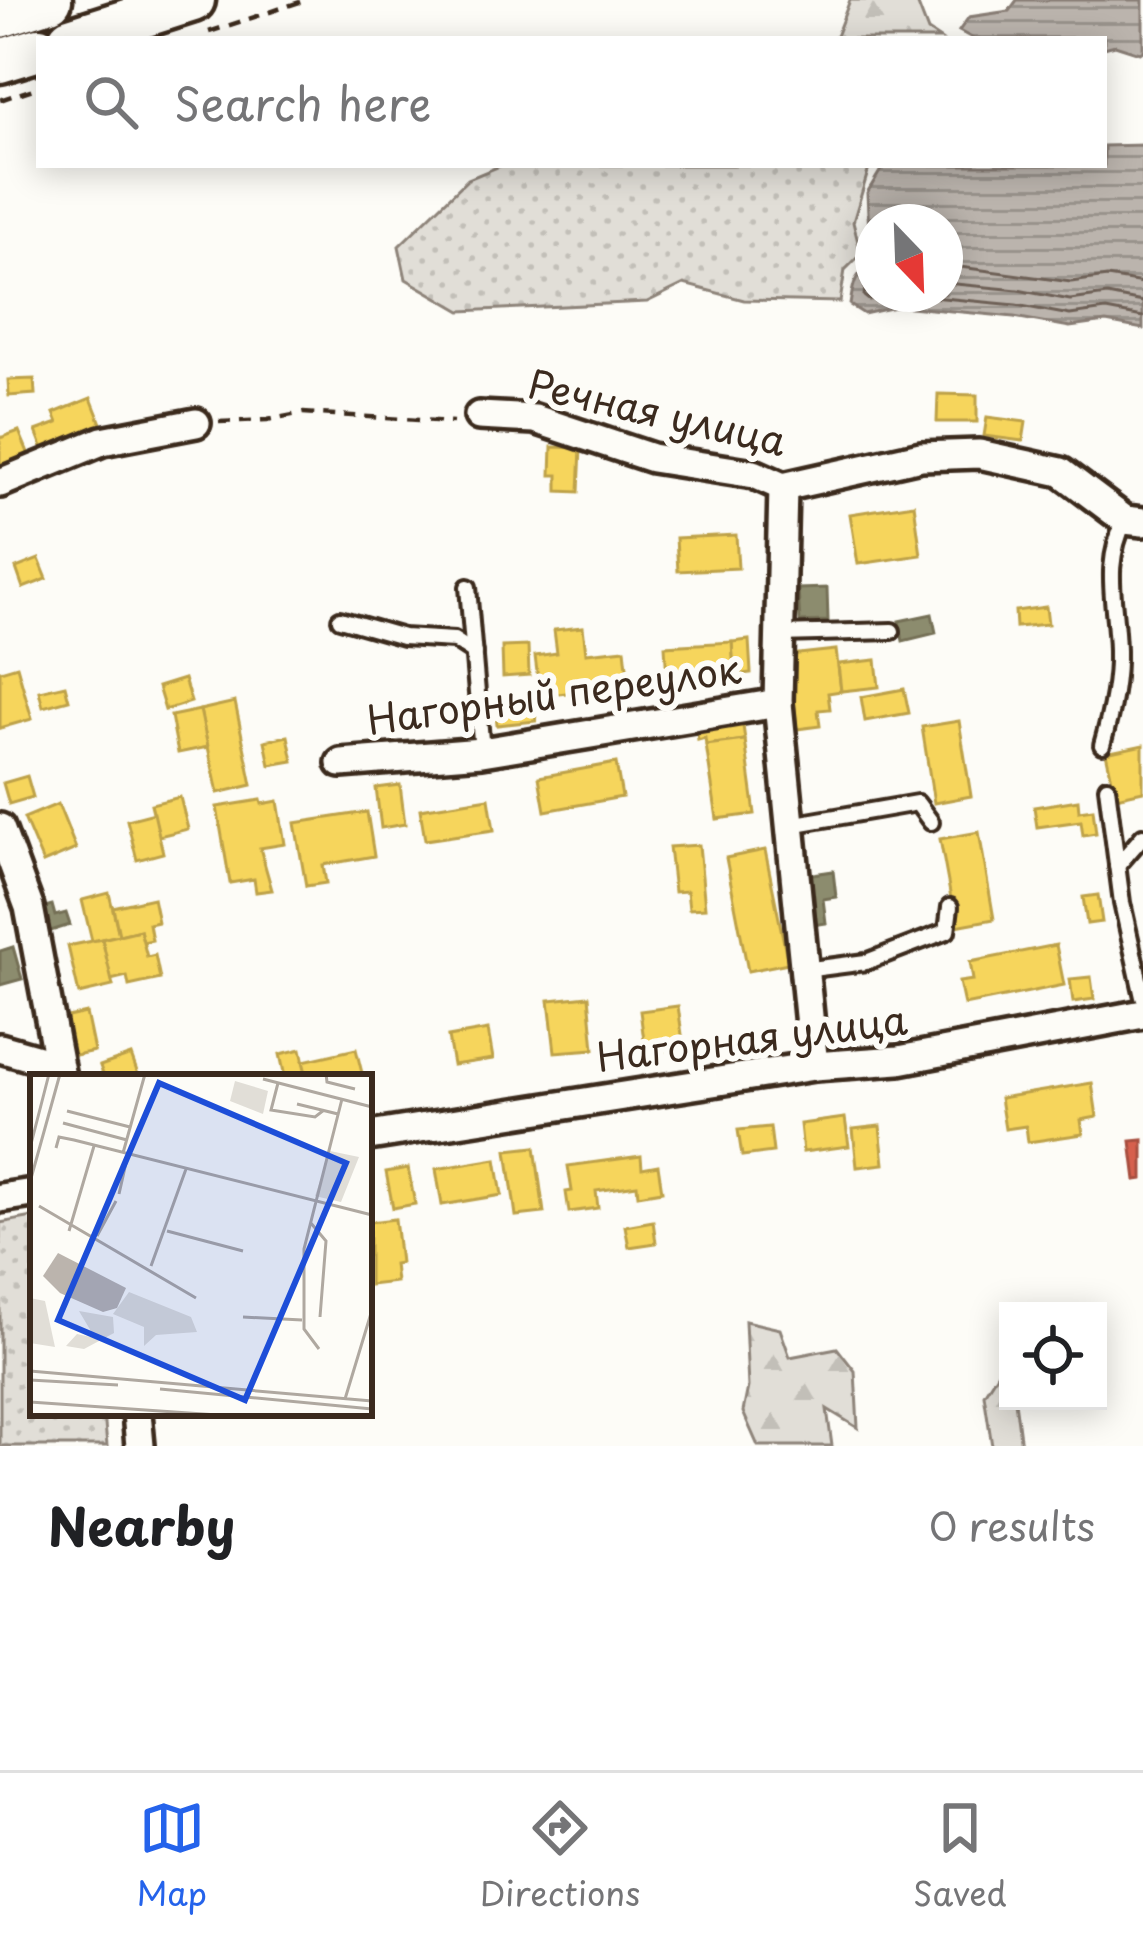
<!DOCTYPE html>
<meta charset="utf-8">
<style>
body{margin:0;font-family:"Playpen Sans",sans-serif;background:#f2f2f2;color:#202124}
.controls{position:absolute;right:36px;bottom:36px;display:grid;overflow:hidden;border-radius:0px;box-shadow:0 6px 30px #0003}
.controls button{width:108px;height:108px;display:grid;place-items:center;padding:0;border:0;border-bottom:3px solid #e0e0e0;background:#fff;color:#202124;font:60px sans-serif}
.compass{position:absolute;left:855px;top:204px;width:108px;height:108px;border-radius:50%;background:#fff;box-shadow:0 6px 30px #0003;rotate:157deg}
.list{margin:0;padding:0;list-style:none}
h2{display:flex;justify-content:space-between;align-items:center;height:156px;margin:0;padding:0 48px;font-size:51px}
h2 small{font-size:39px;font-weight:400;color:#757577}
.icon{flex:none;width:66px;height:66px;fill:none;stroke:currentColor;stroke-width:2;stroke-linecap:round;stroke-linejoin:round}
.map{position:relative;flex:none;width:1143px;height:1446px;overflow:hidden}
.search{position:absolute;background:#fff;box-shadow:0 6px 30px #0003;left:36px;right:36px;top:36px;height:132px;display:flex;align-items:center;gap:30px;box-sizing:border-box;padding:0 42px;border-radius:0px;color:#757577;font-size:45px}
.sheet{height:324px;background:#fff}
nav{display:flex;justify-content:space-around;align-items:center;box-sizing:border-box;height:168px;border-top:3px solid #e0e0e0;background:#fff;font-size:33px;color:#757577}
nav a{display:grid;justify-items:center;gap:6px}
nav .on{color:#2563eb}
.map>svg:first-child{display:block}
.grass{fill:url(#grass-dots);stroke:#8e847a;stroke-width:3}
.forest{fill:url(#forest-firs);stroke:#8e847a;stroke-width:3}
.water{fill:url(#water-rules);stroke:#887d74;stroke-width:3}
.homes{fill:#f6d55c;stroke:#bea249;stroke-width:3}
.shops{fill:#d6604d;stroke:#a8503f;stroke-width:3}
.industry{fill:#8c8c6e;stroke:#746f56;stroke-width:3}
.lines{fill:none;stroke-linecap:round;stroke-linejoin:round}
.shore{stroke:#6e6157;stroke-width:3}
.service-casing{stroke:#3b2a1e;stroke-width:22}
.minor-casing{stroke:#3b2a1e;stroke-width:36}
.primary-casing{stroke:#3b2a1e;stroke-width:51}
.path{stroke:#3b2a1e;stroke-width:4.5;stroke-dasharray:12 9;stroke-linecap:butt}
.service{stroke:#fdfcf7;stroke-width:14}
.minor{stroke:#fdfcf7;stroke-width:27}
.primary{stroke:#fdfcf7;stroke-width:42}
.labels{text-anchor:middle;stroke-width:12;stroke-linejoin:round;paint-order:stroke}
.street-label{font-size:39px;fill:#3b2a1e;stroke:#fdfcf7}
.inset-road{fill:none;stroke:#afa8a0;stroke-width:3}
.view{fill:#1d4ed8;fill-opacity:0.15;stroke:#1d4ed8;stroke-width:6}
.inset-edge{fill:none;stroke:#3b2a1e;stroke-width:6}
</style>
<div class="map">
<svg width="1143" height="1446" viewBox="0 0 1143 1446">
<defs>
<pattern id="grass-dots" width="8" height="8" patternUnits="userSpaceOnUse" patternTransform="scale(3)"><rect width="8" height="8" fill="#e1ded7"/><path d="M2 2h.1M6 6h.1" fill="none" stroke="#c2bfb8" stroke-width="1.8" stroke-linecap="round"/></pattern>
<pattern id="forest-firs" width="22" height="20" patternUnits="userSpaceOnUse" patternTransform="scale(3)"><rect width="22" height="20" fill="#e1ded7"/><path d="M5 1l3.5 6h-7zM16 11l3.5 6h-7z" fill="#c2bfb8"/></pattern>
<pattern id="water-rules" width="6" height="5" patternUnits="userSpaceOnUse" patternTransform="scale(3)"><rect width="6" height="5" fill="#bbb4ad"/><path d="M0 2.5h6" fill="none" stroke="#99938c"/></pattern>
</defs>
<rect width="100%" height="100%" fill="#fdfcf7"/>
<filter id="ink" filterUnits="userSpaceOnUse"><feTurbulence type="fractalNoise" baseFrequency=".00833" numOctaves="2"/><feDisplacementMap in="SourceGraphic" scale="24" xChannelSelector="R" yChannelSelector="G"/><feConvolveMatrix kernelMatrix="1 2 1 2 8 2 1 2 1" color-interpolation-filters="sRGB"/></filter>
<g filter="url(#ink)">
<g class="grass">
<path d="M502 165H870L853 222 861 254 845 270 840 302 744 300 684 284 647 302 461 311 406 279 399 246 468 179Z"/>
<path d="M33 1217V1413H104L107 1446H0V1223Z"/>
</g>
<g class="forest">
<path d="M850 0H916L928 31 940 39H835Z"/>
<path d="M745 1321 780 1329 790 1357 837 1348 855 1371 858 1428 827 1409 832 1446H758L743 1412 748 1387Z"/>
<path d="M998 1372 1008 1380V1401H1015L1021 1446H992L984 1394Z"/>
</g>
<g class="water">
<path d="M1017 0H1143V51L1140 53 1115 45 1104 48V39H974L959 31 969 17 1009 11Z"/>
<path d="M1143 145V329L1106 322 1070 327 1014 317 900 306 864 314 850 305C853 288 853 271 873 268V294H945V222H873V235L869 233 867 193 884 165H1104V146Z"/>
</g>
<g class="homes">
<path d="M34 379 35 394 9 396 8 380Z"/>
<path d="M938 394 977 395V422H937Z"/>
<path d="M91 398 102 426 43 449 36 431 58 423 54 413Z"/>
<path d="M987 417 1026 422 1023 441 984 436Z"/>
<path d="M19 431 29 455 0 466V438Z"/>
<path d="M552 447 581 448 579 492 558 491V475H551Z"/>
<path d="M914 504 921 555 858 564 850 514Z"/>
<path d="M736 535 738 568 678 571 676 538Z"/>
<path d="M39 559 47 579 23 588 16 568Z"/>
<path d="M1046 607 1048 624 1016 627 1015 611Z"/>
<path d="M583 627 586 653 625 649 629 686 540 696 535 656 557 653 554 630Z"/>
<path d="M749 640 751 673 734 675 732 642Z"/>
<path d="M732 642 734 675 667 679 665 646Z"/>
<path d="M528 646 529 675 503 677 502 647Z"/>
<path d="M836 650 841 691 828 693 830 709 818 710 820 726 797 729 789 655Z"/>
<path d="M876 660 879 687 841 691 838 664Z"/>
<path d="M17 666 32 719 0 728V671Z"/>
<path d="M184 679 191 702 165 710 158 687Z"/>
<path d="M65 685 69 700 43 707 39 691Z"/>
<path d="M904 689 909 713 865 721 861 697Z"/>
<path d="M534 701 536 721 497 725 495 705Z"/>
<path d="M235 702 252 785 218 793 200 710Z"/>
<path d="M200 710 208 747 178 753 171 716Z"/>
<path d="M742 719 745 740 706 745 705 738 698 740 696 725Z"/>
<path d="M959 721 971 796 934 803 922 727Z"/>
<path d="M288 736 293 761 270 765 265 741Z"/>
<path d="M745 740 755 814 717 819 706 745Z"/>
<path d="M1143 745V791L1116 797 1106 753Z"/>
<path d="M616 763 622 797 545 811 539 777Z"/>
<path d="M27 776 33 797 9 804 3 783Z"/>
<path d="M400 785 405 824 381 828 376 788Z"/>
<path d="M180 797 188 829 159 836 151 804Z"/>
<path d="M489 798 494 830 425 840 420 809Z"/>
<path d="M261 800 262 804 278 801 285 844 260 848 272 890 256 892 254 879 230 883 217 807Z"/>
<path d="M1078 800 1079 811 1093 809 1096 833 1083 835 1081 821 1037 827 1034 807Z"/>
<path d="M58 804 76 849 43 863 24 818Z"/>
<path d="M367 812 374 856 323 865 326 883 306 886 295 823Z"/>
<path d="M154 813 163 853 137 860 127 820Z"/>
<path d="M979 832 994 919 956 926 940 839Z"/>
<path d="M699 845 705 908 689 909 687 891 674 892 669 847Z"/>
<path d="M765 850 788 963 748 971 726 858Z"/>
<path d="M109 893 119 935 92 941 82 900Z"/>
<path d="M1098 895 1102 922 1087 924 1083 897Z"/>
<path d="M153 898 158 922 149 924 152 940 143 942 140 930 119 935 113 907Z"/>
<path d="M140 930 147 957 155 955 160 979 129 986 127 976 111 980 102 939Z"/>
<path d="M102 939 113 986 79 994 68 946Z"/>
<path d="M1056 945 1064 985 964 1005 959 982 973 980 970 962Z"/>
<path d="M1091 977 1094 999 1073 1002 1070 979Z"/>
<path d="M589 996 594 1049 555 1052 549 1000Z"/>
<path d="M678 1006 684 1049 646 1055 640 1011Z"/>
<path d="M86 1013 94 1051 71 1056 63 1018Z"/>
<path d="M488 1030 493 1059 453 1065 448 1037Z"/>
<path d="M301 1049 307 1077H285L280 1054Z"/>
<path d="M356 1049 363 1077H307L303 1061Z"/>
<path d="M131 1055 139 1077H104L100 1066Z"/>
<path d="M1092 1083 1097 1117 1081 1120 1083 1134 1028 1142 1026 1126 1005 1129 1000 1098Z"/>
<path d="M845 1118 849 1146 803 1152 800 1124Z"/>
<path d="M880 1126 884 1164 857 1167 853 1129Z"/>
<path d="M770 1127 773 1152 742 1156 738 1130Z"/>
<path d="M535 1147 544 1213 516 1216 507 1150Z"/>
<path d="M641 1156 642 1168 658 1165 662 1191 638 1195 637 1185 596 1191 598 1208 569 1212 566 1192 572 1191 568 1166Z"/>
<path d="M496 1159 502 1195 442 1205 436 1169Z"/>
<path d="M408 1168 415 1204 393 1208 386 1172Z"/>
<path d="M395 1219 400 1263 394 1264 396 1282 369 1285V1222Z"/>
<path d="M653 1221 656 1243 629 1247 625 1226Z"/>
</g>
<path class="shops" d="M1143 1140V1179L1136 1180 1131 1141Z"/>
<g class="industry">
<path d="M827 588 828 621 800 622 798 589Z"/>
<path d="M932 614 936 633 903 641 899 621Z"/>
<path d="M833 871 836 897 823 899 826 923 813 925 806 875Z"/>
<path d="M52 905 55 916 66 913 70 925 44 933 37 909Z"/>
<path d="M13 947 22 979 0 985V951Z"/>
</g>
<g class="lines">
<g class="shore">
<path d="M945 265 1071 282 1107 277 1143 283"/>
<path d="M873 280 865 287 864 296 869 300 901 294 1016 305 1070 315 1106 310 1143 317"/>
<path d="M945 283 1018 290 1070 300 1107 295 1143 302"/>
</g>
<g class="service-casing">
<g id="service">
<path d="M468 587 482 752"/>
<path d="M340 619 403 637 454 640 474 653"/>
<path d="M780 634 892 631"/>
<path d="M1102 745C1111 714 1118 683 1117 651 1116 600 1102 568 1125 520"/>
<path d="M1107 787 1122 903 1143 997"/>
<path d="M790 825 917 803 931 822"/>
<path d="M1117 866 1143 836"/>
<path d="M804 970 866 962 947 931 950 907"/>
</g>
</g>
<g class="minor-casing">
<g id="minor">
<path d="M479 416 535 419 652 458 754 474 783 487 921 456 979 454 1061 472 1125 520 1143 522"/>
<path d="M0 483 102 441 196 423"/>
<path d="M783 487 778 703 814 1066"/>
<path d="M341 763 482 752 778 703"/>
<path d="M0 828 29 907 61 1077"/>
<path d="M0 1048 56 1064"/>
<path d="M369 1136 814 1066 899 1060 1143 1014"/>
<path d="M0 1198 33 1193"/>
<path d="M137 1413 140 1446"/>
</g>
</g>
<g class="primary-casing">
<g id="primary">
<path d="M0 16 50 0"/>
<path d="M70 39 193 0"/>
<path d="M0 61 39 49"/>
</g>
</g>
<g class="path">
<path d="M209 32 306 0"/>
<path d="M0 100 39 87"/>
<path d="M219 422 267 420 303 413 453 422"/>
</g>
<use href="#service" class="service"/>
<use href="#minor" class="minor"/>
<use href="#primary" class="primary"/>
</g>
</g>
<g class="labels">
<g class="street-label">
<text transform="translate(657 413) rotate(13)" y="14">Речная улица</text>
<text transform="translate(554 695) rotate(-8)" y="14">Нагорный переулок</text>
<text transform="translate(752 1039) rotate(-7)" y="14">Нагорная улица</text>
</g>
</g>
<g transform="translate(30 1074)">
<rect width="342" height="342" fill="#fdfcf7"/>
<path d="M205 7 238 17 233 40 200 27ZM300 77 329 83 311 128 285 122ZM99 218 161 243 167 258 126 261 114 272V253L83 240Z" fill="#e1ded7"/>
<path d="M0 224 15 227 25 273 0 269ZM49 237 83 243 84 259 54 275 36 272 47 260 65 264Z" fill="#e1ded7"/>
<path d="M28 179 96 214 87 234 73 238 30 219 13 202Z" fill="#bbb4ad"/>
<path class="inset-road" d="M296 0 297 8 325 15M233 5 342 33M248 9 241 36 285 43 294 36M267 30 308 40M37 37 100 53M33 49 97 66M0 74 19 0M26 74 29 63 44 66 342 141M93 79 115 0M0 108 30 0M89 120 98 80M9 132 166 224M280 148 296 167 290 243M39 157 64 72M137 157 213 177M67 162 86 127M121 192 156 95M213 243 272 246M289 275 274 255V175L312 25M0 297 342 327M0 306 88 311M130 315 342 335M315 325 342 236M0 328 202 342"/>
<path class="view" d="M129 9 316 89 215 326 28 246Z"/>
<rect width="342" height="342" class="inset-edge"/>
</g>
</svg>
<div class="controls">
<button><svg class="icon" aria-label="locate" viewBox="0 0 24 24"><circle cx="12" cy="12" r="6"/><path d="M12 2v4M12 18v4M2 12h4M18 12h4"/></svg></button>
</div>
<svg class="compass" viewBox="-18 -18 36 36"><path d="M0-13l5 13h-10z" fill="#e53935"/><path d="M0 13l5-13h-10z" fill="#757577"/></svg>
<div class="search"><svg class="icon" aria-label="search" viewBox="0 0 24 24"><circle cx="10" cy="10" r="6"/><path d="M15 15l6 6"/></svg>Search here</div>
</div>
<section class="sheet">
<h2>Nearby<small>0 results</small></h2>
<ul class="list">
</ul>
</section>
<nav>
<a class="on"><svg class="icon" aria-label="map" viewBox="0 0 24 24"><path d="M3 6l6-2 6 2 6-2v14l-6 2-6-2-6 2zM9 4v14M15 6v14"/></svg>Map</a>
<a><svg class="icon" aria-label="directions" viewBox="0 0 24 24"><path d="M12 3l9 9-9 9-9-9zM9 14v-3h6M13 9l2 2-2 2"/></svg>Directions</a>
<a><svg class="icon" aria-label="saved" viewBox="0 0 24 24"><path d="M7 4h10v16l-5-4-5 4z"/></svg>Saved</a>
</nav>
